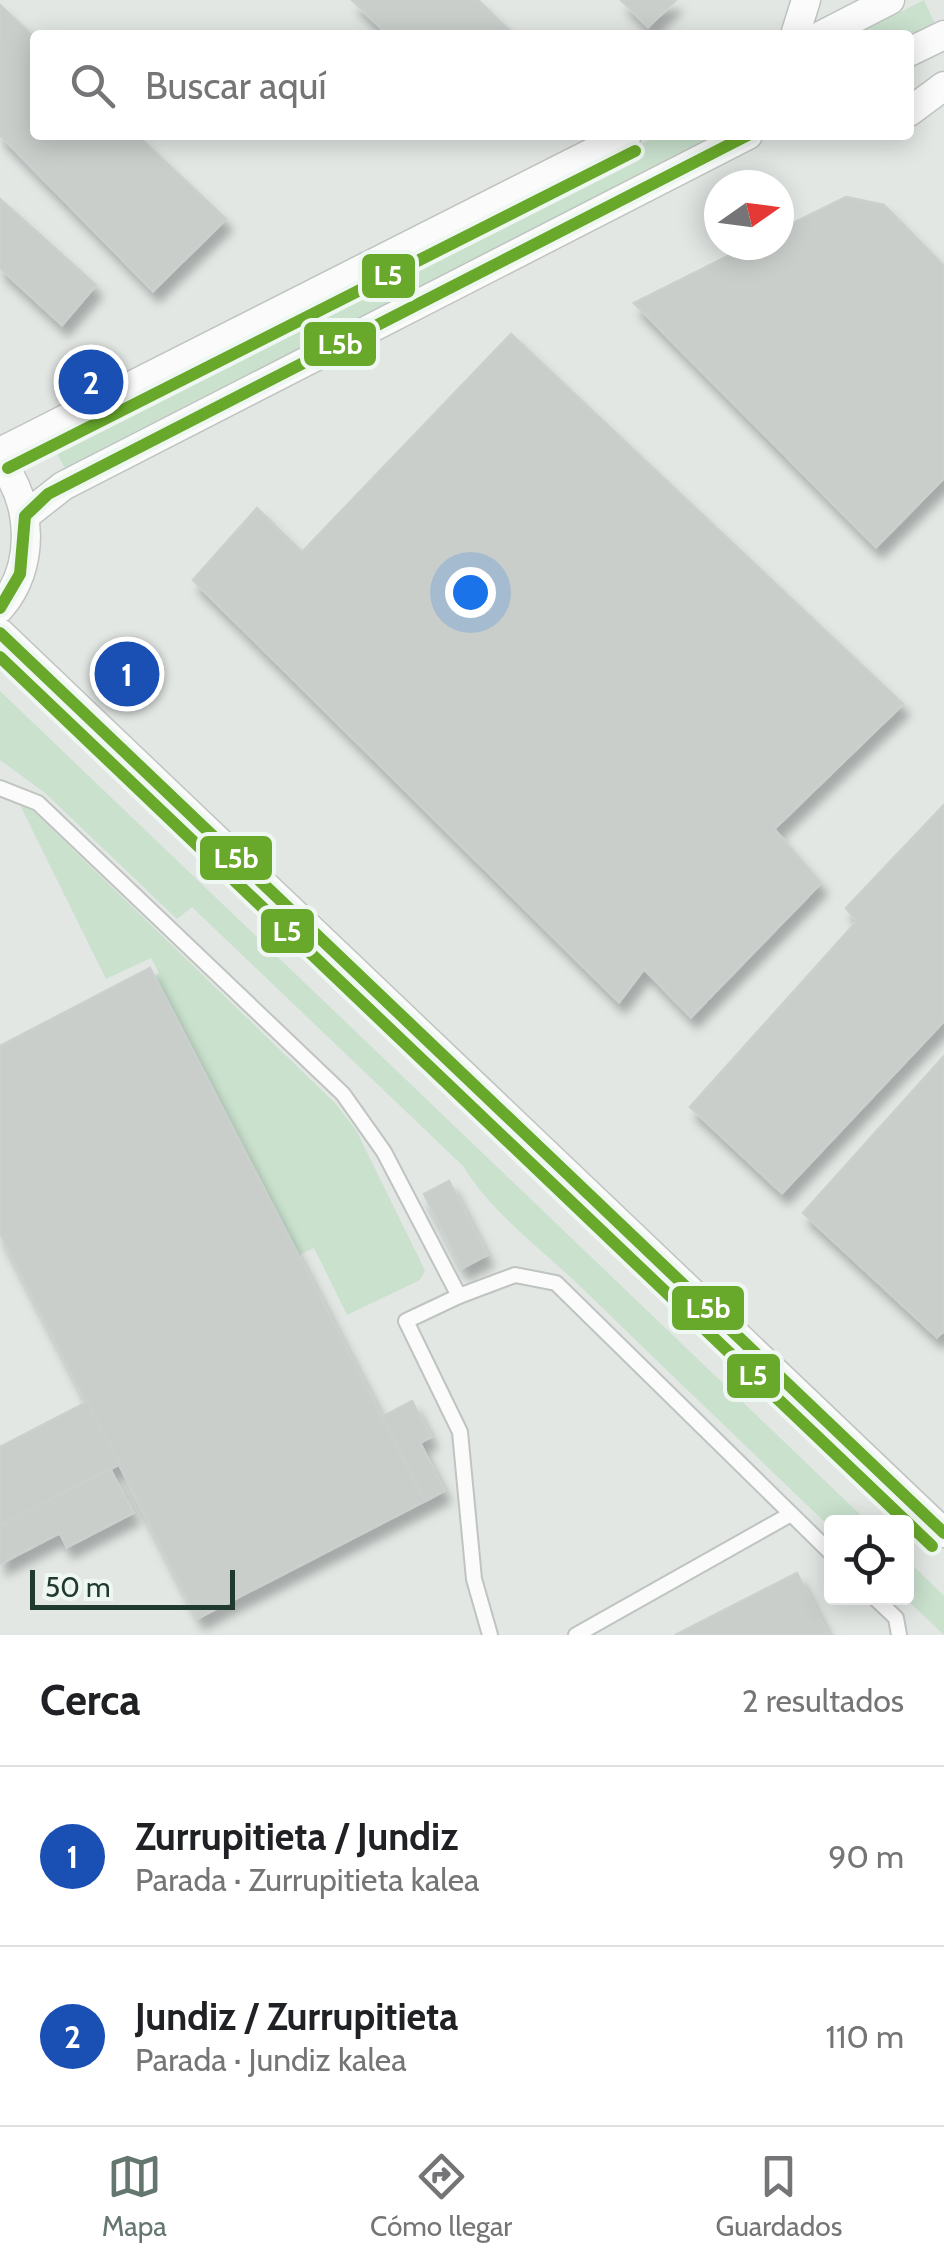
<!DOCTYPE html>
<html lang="es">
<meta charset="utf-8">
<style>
body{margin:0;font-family:Cabin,sans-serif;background:#f6f6f6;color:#202124}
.controls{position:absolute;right:30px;bottom:30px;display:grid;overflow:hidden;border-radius:10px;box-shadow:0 5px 25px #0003}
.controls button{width:90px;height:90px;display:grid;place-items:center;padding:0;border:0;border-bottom:2px solid #e0e0e0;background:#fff;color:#202124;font:50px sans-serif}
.compass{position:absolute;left:704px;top:170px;width:90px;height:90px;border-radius:50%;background:#fff;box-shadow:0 5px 25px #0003;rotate:76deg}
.scale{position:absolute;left:30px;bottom:25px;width:205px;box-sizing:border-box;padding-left:10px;border:5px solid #203a30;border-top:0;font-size:28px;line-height:35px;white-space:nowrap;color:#203a30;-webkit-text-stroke:8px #eff7f2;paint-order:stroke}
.you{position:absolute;left:470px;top:592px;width:35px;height:35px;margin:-25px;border:8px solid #fff;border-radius:50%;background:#1a73e8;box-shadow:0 0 0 15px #1a73e833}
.badge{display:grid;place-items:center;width:65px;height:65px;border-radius:50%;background:#64776f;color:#fff;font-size:32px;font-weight:700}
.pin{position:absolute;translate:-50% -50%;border:5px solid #fff;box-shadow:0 2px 10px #0006}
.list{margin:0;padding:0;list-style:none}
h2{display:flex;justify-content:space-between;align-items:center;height:130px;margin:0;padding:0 40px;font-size:42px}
h2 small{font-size:32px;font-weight:400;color:#757577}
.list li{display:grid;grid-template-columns:65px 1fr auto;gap:30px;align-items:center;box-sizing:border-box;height:180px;padding:0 40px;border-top:2px solid #e0e0e0}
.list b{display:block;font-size:38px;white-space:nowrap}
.list p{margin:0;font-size:32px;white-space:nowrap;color:#757577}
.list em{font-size:32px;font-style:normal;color:#757577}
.icon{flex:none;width:55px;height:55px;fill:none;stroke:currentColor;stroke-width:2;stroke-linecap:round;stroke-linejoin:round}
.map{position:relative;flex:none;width:944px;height:1635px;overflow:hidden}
.search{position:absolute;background:#fff;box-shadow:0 5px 25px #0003;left:30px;right:30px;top:30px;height:110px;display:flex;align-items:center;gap:25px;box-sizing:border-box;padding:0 35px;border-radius:10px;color:#757577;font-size:38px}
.sheet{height:490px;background:#fff}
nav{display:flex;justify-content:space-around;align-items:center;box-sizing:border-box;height:140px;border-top:2px solid #e0e0e0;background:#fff;font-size:28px;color:#757577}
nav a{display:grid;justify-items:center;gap:5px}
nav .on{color:#64776f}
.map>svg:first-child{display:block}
.green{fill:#cae1ce}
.building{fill:#c9cecb;stroke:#cad0cd;stroke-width:2.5;filter:url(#shadow)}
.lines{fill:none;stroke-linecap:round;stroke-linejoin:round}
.service-casing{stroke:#bfc4c1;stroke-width:18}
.minor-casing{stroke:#bfc4c1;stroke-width:31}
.service{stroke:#fbfbfb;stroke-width:14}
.minor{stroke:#fbfbfb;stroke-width:28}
.bus-1-casing{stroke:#eff7f2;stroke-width:20}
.bus-2-casing{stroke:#eff7f2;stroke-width:20}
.bus-1{stroke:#68a82a;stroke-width:12}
.bus-2{stroke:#68a82a;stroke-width:12}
.line-badge{stroke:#eff7f2;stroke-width:4}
.badge-label{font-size:28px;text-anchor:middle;font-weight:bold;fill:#fff}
</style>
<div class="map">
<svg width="944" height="1635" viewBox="0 0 944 1635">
<defs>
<filter id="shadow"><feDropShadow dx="6" dy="11" stdDeviation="5" flood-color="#0004"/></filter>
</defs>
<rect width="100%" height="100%" fill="#e2e7e4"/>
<g class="green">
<path d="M924 0 935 24 909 37 855 35Z"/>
<path d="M659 135H720L66 470 52 445Z"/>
<path d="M0 691 868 1522H832L831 1528C749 1449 666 1370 584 1290 541 1248 495 1217 463 1166L192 907 177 919 45 793 0 760Z"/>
<path d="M19 803 31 809 335 1103 356 1130 418 1256 425 1271 420 1280 347 1315 314 1248 299 1255 155 976 159 973 151 958 106 979Z"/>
<path d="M907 1560 944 1596V1635L905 1598Z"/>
</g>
<g class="building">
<path d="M352 0H478L514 35H388Z"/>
<path d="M621 0H676L648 27Z"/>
<path d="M0 5 35 38V135H137L226 219 153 291 0 135Z"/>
<path d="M846 197 884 205 944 266V478L876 547 634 303 750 245H779V230Z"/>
<path d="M0 199 96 285 62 325 0 268Z"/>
<path d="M511 334 903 704 774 829 821 883 691 1017 644 969 619 1002 193 580 257 508 302 552Z"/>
<path d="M944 805V1021L782 1193 690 1107 857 921 846 908Z"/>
<path d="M150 968 425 1501 198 1618 0 1233V1046Z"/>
<path d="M944 1056V1331L937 1337 803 1213Z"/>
<path d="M449 1181 487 1255 462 1268 424 1194Z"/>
<path d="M412 1401 431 1437 420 1443 444 1491 425 1501 382 1417Z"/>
<path d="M87 1402 120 1464 0 1526V1447Z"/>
<path d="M110 1469 133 1513 67 1547 60 1533 0 1564V1526Z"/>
<path d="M797 1573 828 1635H675Z"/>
</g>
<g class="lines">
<g class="service-casing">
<g id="service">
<path d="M0 788 38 803 343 1094 384 1152 459 1296 515 1275 556 1283 832 1554"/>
<path d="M459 1296 406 1321 460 1432 474 1579 490 1635"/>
<path d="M875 1598 896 1618 899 1635"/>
<path d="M576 1635 791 1514"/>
</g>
</g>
<g class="minor-casing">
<g id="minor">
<path d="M795 35 806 0"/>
<path d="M822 35 890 0"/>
<path d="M909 52 944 35"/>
<path d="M909 112 944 86"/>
<path d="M0 452 627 135"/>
<path d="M0 461C33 503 36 567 0 608"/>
<path d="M25 516 63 486 748 135"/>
<path d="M0 633 944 1533"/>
</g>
</g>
<use href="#service" class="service"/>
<use href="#minor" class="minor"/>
<g class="bus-1-casing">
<g id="bus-1">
<path d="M0 608 20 574 25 516 48 494 748 135"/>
<path d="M0 633 944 1533"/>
</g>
</g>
<g class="bus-2-casing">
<g id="bus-2">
<path d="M8 468 635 151"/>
<path d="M0 657 932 1546"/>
</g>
</g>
<use href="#bus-1" class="bus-1"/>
<use href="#bus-2" class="bus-2"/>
</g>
<g class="line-badge">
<rect x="360" y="252" width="57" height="48" rx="10" fill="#68a82a"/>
<rect x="302" y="320" width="76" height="48" rx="10" fill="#68a82a"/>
<rect x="198" y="834" width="76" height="48" rx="10" fill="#68a82a"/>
<rect x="259" y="907" width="57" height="48" rx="10" fill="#68a82a"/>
<rect x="670" y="1284" width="76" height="48" rx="10" fill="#68a82a"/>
<rect x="725" y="1352" width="57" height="48" rx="10" fill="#68a82a"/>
</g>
<g class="badge-label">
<text x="388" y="285">L5</text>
<text x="340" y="354">L5b</text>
<text x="236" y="868">L5b</text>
<text x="287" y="941">L5</text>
<text x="708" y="1318">L5b</text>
<text x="753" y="1385">L5</text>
</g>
</svg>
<div class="controls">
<button><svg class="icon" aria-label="locate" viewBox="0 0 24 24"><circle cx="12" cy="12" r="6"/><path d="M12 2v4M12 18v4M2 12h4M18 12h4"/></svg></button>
</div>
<svg class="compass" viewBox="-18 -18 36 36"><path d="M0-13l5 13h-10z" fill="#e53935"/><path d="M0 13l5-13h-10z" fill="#757577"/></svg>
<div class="scale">50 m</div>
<div class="you"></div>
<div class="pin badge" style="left:127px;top:674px;background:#1a4fb4">1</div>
<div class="pin badge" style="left:91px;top:382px;background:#1a4fb4">2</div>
<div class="search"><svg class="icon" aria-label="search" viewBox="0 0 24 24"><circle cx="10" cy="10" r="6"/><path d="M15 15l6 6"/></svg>Buscar aquí</div>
</div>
<section class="sheet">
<h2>Cerca<small>2 resultados</small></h2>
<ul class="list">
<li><span class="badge" style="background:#1a4fb4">1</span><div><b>Zurrupitieta / Jundiz</b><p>Parada · Zurrupitieta kalea</p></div><em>90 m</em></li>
<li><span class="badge" style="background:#1a4fb4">2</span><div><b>Jundiz / Zurrupitieta</b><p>Parada · Jundiz kalea</p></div><em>110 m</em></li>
</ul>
</section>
<nav>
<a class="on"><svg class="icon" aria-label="map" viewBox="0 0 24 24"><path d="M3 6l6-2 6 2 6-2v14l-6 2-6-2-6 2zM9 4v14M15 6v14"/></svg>Mapa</a>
<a><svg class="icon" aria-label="directions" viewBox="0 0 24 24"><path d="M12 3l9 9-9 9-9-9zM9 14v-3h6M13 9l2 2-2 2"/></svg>Cómo llegar</a>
<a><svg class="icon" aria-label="saved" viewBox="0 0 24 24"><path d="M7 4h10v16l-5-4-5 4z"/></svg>Guardados</a>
</nav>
